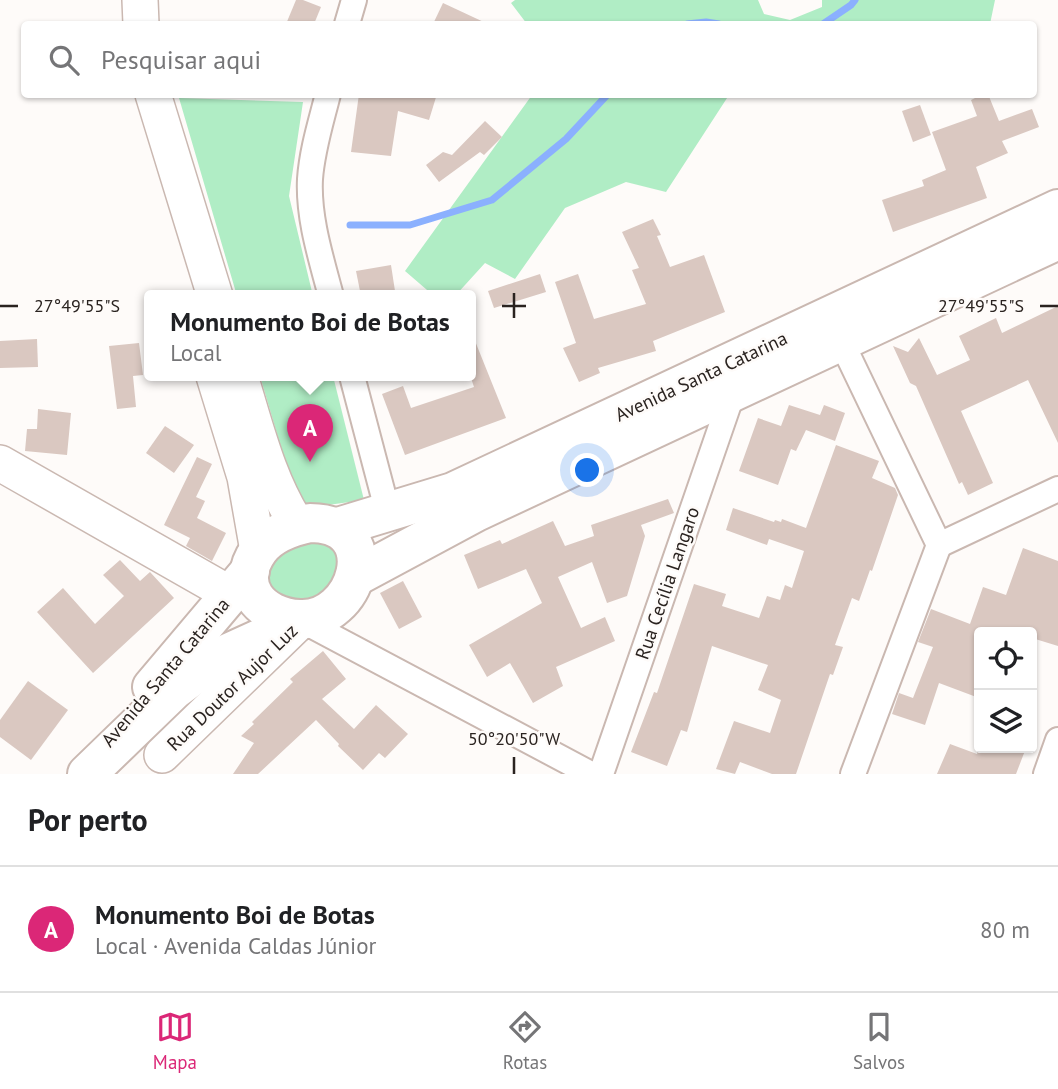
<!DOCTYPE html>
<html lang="pt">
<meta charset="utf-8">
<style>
body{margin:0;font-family:"PT Sans",sans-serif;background:#f6f6f6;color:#202124}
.controls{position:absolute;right:21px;bottom:21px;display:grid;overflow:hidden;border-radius:7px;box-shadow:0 2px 5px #0004}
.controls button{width:63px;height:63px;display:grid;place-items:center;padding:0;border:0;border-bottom:2px solid #e0e0e0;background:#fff;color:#202124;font:35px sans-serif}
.you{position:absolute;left:588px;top:471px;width:24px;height:24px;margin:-18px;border:5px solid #fff;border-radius:50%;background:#1a73e8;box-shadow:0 0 0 10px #1a73e833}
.badge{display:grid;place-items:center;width:46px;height:46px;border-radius:50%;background:#db2777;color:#fff;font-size:23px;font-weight:700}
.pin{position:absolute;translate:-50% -58px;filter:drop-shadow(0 2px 4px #0008)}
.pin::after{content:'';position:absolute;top:37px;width:24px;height:21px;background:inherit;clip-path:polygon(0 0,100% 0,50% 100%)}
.popup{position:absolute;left:144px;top:290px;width:332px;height:91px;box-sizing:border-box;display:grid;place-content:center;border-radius:7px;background:#fff;filter:drop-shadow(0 2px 5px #0005);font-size:23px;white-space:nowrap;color:#757577}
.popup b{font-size:26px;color:#202124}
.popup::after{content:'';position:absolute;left:50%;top:100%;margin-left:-14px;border:14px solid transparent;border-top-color:#fff}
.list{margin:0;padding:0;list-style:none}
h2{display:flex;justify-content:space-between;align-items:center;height:91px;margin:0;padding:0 28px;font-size:30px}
h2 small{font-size:23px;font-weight:400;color:#757577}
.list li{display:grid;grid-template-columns:46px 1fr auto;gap:21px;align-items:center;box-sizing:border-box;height:126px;padding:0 28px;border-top:2px solid #e0e0e0}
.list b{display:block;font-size:26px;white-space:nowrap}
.list p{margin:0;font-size:23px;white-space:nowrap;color:#757577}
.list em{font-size:23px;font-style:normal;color:#757577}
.icon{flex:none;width:38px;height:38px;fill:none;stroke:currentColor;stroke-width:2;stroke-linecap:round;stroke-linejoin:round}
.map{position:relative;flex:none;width:1058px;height:774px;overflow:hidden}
.search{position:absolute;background:#fff;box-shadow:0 2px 5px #0004;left:21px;right:21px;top:21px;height:77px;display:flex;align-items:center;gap:18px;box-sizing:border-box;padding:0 24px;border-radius:7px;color:#757577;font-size:26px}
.sheet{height:217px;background:#fff}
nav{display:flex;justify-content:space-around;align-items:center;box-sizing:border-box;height:98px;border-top:2px solid #e0e0e0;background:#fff;font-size:19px;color:#757577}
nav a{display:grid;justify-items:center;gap:4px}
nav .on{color:#db2777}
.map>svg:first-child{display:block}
.green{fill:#b0edc5}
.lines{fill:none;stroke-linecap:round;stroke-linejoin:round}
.stream{stroke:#8bb0fe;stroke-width:7}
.building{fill:#dac8c1}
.street-casing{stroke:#cab8b1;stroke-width:28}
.secondary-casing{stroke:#cab8b1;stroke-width:38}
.primary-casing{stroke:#cab8b1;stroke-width:42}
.street{stroke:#fff;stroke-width:24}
.secondary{stroke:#fff;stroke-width:35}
.primary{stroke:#fff;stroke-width:38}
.ticks{fill:none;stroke:#2a2320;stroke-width:2.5}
.labels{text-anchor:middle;stroke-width:5;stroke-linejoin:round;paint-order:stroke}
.street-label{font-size:19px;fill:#2a2320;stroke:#fefbf9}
.ticks-label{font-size:18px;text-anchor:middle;fill:#2a2320;stroke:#fefbf9;stroke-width:5;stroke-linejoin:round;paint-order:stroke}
</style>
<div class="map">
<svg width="1058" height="774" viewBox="0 0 1058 774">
<rect width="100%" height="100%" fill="#fefbf9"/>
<g class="green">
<path d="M515 0H758L764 14 790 20 822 7V0H995L990 24H900L898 22 892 24H527L511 3Z"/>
<path d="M532 95H729L666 192 626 182 565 208 515 279 485 263 455 296H434L405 271Z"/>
<path d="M179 98 303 102 289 196 313 296H237Z"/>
<path d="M260 376H333L364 500 299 509Z"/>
<path d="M333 532 350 580 298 610 264 584 268 558Z"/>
</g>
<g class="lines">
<g class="stream">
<path d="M687 24 706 22 719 24"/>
<path d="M823 24 851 5 855 0"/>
<path d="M350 225H410L492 200 566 139 608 94"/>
</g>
</g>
<g class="building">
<path d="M296 0H303L321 7 314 24H286Z"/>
<path d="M443 3 488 24H433Z"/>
<path d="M359 94H437L429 120 398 111 391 156 351 152Z"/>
<path d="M983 94H988L999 121 1032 109 1039 127 1002 141 1008 153 976 167 987 198 893 232 882 200 924 186 922 180 946 170 932 132 977 116 971 100Z"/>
<path d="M920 105 931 135 913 142 902 111Z"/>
<path d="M485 121 502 137 484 155 480 152 439 182 426 165 443 152 452 155Z"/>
<path d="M653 219 661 235 657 236 670 267 704 255 725 312 653 341 656 351 598 368 600 373 579 382 563 348 576 343 555 282 578 274 594 319 646 304 632 270 639 268 622 232Z"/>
<path d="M391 265 395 291 361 296 356 271Z"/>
<path d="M540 274 546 292 494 308 488 291Z"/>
<path d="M1058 306V443L1028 380 961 411 993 483 968 495 962 482 959 484 916 386 910 383 893 346 908 352 919 338 937 375 970 360 959 336 996 318 1002 333Z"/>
<path d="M471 331 506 418 405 455 382 394 403 386 411 408 474 387 471 378Z"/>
<path d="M37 339 38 367 0 368V341Z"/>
<path d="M139 343 143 375 133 376 136 407 117 409 109 346Z"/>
<path d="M789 405 820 415 824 405 845 413 835 441 806 430 796 451 791 449 778 485 739 471 758 418 781 426Z"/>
<path d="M38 409 71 413 67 455 25 451 27 429H37Z"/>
<path d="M165 426 194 445 174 473 146 453Z"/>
<path d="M836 445 879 461 872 478 895 488 898 495 872 571 870 570 859 601 852 598 835 645 843 647 833 675 830 674 796 774H772L740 762 735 774 716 769 734 721 770 733 781 700 758 690 768 665 712 646 687 732 681 730 667 766 631 752 654 692 657 693 694 584 726 594 722 606 759 618 767 596 780 600 785 585 792 588 804 551 769 539 767 545 726 530 733 508 774 522 775 520 781 522 782 519 806 528Z"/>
<path d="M197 457 212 464 196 497 205 501 197 518 226 533 212 561 186 546 190 538 164 525Z"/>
<path d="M668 499 674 513 641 525 645 536 627 596 607 603 592 562 558 577 581 628 605 617 615 641 556 667 563 686 533 703 510 663 487 677 469 645 542 603 526 569 478 589 464 555 500 540 502 544 553 521 565 546 594 536 591 525Z"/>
<path d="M1023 548 1058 561V646L1032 638V632H979V698L939 683 925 725 892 714 899 693 913 698 933 647 918 642 931 609 970 624 983 587 1006 595Z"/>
<path d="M120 560 140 581 150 572 174 598 93 673 37 612 63 588 95 624 124 596 103 575Z"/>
<path d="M403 581 422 617 399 629 380 593Z"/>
<path d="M323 651 346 679 322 699 354 729 376 705 408 734 385 758 379 753 363 770 338 746 339 744 316 720 258 774H233L254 743 241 736 254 724 252 722 293 682 290 679Z"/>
<path d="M28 681 68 710 31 760 0 737V720Z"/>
<path d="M950 744 977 754 979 748H1026L1016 774H937Z"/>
</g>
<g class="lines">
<g class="street-casing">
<g id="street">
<path d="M347 24 354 0"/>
<path d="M328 94C321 122 312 150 310 179 308 218 321 258 331 296"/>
<path d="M841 341 939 545 853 774"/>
<path d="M352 376 388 513"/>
<path d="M939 545 1058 489"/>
<path d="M301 620 591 774"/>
<path d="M601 774 733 392"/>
<path d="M1046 774 1058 740"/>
</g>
</g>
<g class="secondary-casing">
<g id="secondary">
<path d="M140 0 141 24"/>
<path d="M153 94 215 296"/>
<path d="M214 376 245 477 258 551"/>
<path d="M240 376C256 427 268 481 298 526"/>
<path d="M0 463 230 594"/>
<path d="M162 755 295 626"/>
</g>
</g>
<g class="primary-casing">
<g id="primary">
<path d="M310 523C388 523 357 623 299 619 261 617 233 586 259 550 270 535 291 527 310 523Z"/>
<path d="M338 527 453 492 1058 209"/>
<path d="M355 577 476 512 1058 240"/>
<path d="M152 687 250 571"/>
<path d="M87 774 174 690 215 659 301 620"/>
</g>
</g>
<use href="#street" class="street"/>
<use href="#secondary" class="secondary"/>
<use href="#primary" class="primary"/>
</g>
<path class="ticks" d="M514 293V318M0 306H18M502 306H526M1040 306H1058M514 757V774"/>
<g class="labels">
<g class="street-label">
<text transform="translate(701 376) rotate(-25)" y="7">Avenida Santa Catarina</text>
<text transform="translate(667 583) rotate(-71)" y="7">Rua Cecília Langaro</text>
<text transform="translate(165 672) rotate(-50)" y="7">Avenida Santa Catarina</text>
<text transform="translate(232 687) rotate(-44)" y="7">Rua Doutor Aujor Luz</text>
</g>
</g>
<g class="ticks-label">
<text x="77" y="312">27°49'55"S</text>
<text x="981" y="312">27°49'55"S</text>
<text x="514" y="745">50°20'50"W</text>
</g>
</svg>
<div class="controls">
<button><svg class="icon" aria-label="locate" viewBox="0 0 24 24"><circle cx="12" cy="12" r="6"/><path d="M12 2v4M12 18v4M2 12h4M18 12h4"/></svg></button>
<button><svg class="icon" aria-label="layers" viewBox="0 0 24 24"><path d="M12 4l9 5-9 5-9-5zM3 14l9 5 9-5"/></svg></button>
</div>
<div class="you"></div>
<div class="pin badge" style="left:310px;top:462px">A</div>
<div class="popup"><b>Monumento Boi de Botas</b>Local</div>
<div class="search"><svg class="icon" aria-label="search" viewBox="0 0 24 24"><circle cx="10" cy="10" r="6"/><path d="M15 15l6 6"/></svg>Pesquisar aqui</div>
</div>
<section class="sheet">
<h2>Por perto<small></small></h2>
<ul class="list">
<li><span class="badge">A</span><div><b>Monumento Boi de Botas</b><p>Local · Avenida Caldas Júnior</p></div><em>80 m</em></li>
</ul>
</section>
<nav>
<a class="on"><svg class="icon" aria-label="map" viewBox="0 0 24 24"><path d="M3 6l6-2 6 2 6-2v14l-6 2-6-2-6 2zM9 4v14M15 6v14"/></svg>Mapa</a>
<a><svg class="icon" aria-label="directions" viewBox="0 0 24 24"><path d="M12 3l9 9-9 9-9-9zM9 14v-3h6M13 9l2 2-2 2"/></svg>Rotas</a>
<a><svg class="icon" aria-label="saved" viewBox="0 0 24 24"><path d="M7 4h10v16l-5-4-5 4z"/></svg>Salvos</a>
</nav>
